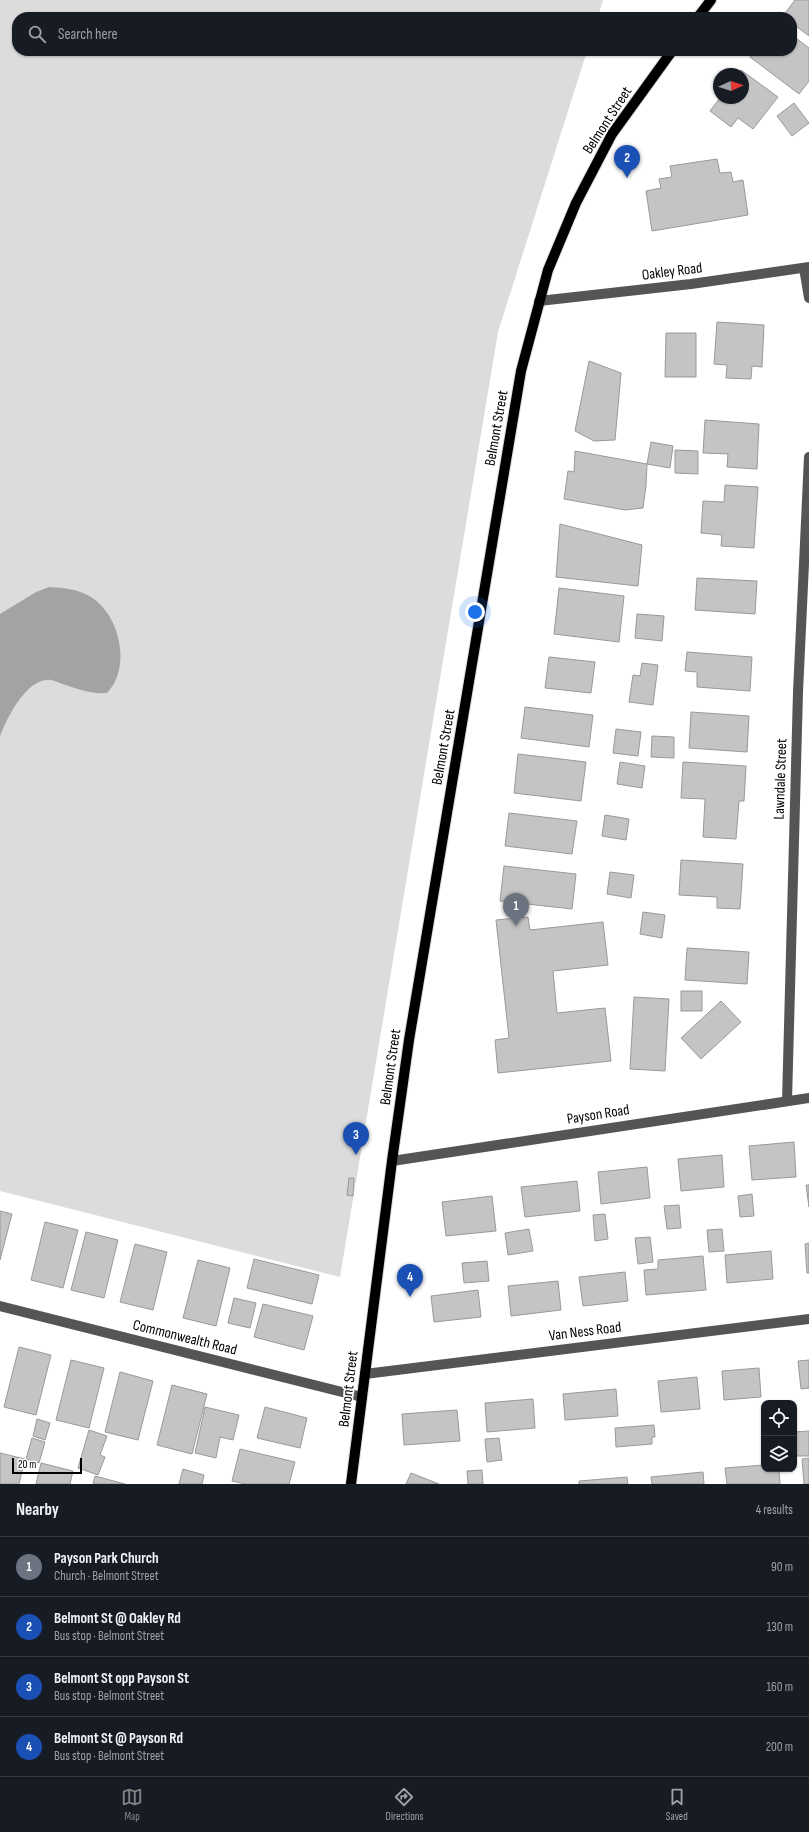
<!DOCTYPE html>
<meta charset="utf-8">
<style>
body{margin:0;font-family:"Sofia Sans Condensed",sans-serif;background:#20242c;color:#f1f3f6}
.controls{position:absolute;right:12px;bottom:12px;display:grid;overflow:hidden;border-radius:8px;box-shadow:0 1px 3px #0004}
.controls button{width:36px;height:36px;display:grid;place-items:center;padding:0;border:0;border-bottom:1px solid #363941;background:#171b24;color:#f1f3f6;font:20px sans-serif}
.compass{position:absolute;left:713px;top:68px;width:36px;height:36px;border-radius:50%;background:#171b24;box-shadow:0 1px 3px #0004;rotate:87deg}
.scale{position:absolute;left:12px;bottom:10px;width:70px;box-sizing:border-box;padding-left:4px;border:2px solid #000;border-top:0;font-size:11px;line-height:14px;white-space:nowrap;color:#000;-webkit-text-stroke:3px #fff;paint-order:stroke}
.you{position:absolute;left:475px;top:612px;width:14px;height:14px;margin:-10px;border:3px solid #fff;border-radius:50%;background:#1a73e8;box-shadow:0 0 0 6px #1a73e833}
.badge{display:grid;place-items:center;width:26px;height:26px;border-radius:50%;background:#858687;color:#fff;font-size:13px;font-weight:700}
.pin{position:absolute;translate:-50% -33px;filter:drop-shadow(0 1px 2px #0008)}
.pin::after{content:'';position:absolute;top:21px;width:14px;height:12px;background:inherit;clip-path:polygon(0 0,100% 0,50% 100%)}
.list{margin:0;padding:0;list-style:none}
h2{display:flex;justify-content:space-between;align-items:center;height:52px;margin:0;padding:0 16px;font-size:17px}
h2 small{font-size:13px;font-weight:400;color:#9ea1a6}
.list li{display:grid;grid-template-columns:26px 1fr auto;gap:12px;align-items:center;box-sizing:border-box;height:60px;padding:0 16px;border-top:1px solid #363941}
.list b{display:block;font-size:15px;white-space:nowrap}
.list p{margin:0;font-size:13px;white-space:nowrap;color:#9ea1a6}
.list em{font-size:13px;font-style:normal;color:#9ea1a6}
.icon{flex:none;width:22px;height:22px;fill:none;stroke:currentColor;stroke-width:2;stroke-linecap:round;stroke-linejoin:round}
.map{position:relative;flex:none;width:809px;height:1484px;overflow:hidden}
.search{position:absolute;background:#171b24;box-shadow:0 1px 3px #0004;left:12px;right:12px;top:12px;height:44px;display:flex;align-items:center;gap:10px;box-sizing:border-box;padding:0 14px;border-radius:16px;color:#9ea1a6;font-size:15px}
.sheet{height:292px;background:#171b24}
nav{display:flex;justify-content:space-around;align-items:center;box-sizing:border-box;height:56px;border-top:1px solid #363941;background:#171b24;font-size:11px;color:#9ea1a6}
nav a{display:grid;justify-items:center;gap:2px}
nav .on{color:#858687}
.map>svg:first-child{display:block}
.green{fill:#dcdcdc}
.water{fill:#a3a3a3}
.building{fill:#c4c4c4;stroke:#999}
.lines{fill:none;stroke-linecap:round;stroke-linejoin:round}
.major-casing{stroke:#dbdbdb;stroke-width:12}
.minor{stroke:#555;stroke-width:10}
.major{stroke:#000;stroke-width:10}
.labels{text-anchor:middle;stroke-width:3.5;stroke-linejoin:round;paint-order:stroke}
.street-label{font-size:15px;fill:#000;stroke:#fff}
</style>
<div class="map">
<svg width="809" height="1484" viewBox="0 0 809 1484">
<rect width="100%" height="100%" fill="#fff"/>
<path class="green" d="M0 0H603L598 17H17V51H587L498 332 340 1277 0 1191Z"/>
<path class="water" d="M49 587C64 588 78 589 91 597 120 615 132 668 107 693 92 694 80 690 66 685 61 684 56 681 51 680 27 677 7 718 0 736V614L36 592Z"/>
<g class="building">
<path d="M795 0H809V36L792 23V17L783 16Z"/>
<path d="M792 35 809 48V81L799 94 750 57 754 51H792Z"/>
<path d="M741 70 778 97 753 129 738 118 731 127 710 111 720 98H743V74H738Z"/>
<path d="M794 103 809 123 792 136 777 116Z"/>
<path d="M717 159 720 173 731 172 733 182 743 180 748 215 652 231 646 191 661 188 659 179 672 177 670 166Z"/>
<path d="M717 322 764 325 762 367 752 366 751 379 726 378 727 365 714 364Z"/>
<path d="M666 333H696V377H665Z"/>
<path d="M589 361 621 373 615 440 594 441 575 431Z"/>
<path d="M705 420 759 424 757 469 727 467 728 454 703 453Z"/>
<path d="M651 442 673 446 670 468 647 464Z"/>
<path d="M675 450 698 451V474L675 473Z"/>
<path d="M575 451 647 464 646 486 643 508 625 510 564 499 568 471 574 472Z"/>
<path d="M725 485 758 487 754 548 721 546 722 535 701 533 703 501 724 502Z"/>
<path d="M560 524 642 545 638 586 556 577Z"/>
<path d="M697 578 757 581 755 614 695 610Z"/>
<path d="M559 588 624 596 619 642 554 634Z"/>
<path d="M637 614 664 616 662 641 635 638Z"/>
<path d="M687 652 752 657 750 691 697 687V672L685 671Z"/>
<path d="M549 657 595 662 591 693 545 688Z"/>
<path d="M642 663 658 665 653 705 629 702 633 675 640 676Z"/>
<path d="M525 707 593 715 589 747 521 738Z"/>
<path d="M691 712 749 716 747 752 689 748Z"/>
<path d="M616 729 641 732 638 756 613 753Z"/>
<path d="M652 736 674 737V758L651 757Z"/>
<path d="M518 754 586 762 581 801 514 793Z"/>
<path d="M620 762 645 766 642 788 617 784Z"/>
<path d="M683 762 746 766 744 801H739L736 839 703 837 705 799 681 798Z"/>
<path d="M509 813 577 821 572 854 505 846Z"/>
<path d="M605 815 629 819 626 840 602 836Z"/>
<path d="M681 860 743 864 740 909 717 908V897L679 895Z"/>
<path d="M504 866 576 874 572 909 500 901Z"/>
<path d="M610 872 634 875 631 898 607 894Z"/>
<path d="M643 912 665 915 662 938 640 934Z"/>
<path d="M528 917 530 930 603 922 608 965 553 971 557 1013 605 1008 611 1061 498 1073 495 1040 509 1038 496 920Z"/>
<path d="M687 948 749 952 747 984 685 980Z"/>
<rect x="681" y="991" width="21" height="20"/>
<path d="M634 997 669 999 665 1071 630 1069Z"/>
<path d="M721 1001 741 1022 701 1059 681 1038Z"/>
<path d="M794 1142 796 1177 752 1180 749 1146Z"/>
<path d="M722 1155 724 1187 681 1191 678 1159Z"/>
<path d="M647 1167 650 1198 601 1204 598 1172Z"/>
<path d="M349 1178H354L353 1196 347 1195Z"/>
<path d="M577 1181 580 1211 525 1217 521 1187Z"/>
<path d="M806 1185H809V1207Z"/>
<path d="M752 1194 754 1216 740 1217 738 1196Z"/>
<path d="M492 1196 496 1231 446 1236 442 1202Z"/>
<path d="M679 1205 681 1228 667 1229 664 1206Z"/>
<path d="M0 1211 12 1214 0 1260Z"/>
<path d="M605 1214 608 1239 595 1241 593 1215Z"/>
<path d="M45 1222 78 1230 63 1288 31 1280Z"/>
<path d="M529 1229 533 1251 508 1255 505 1233Z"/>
<path d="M722 1229 724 1251 709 1252 707 1230Z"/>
<path d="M86 1232 118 1240 104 1298 71 1290Z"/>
<path d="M650 1237 653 1262 638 1264 635 1238Z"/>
<path d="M809 1243V1273H807L805 1244Z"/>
<path d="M135 1244 167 1252 153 1310 120 1302Z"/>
<path d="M771 1251 773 1279 727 1283 725 1255Z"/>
<path d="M703 1256 706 1290 646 1295 644 1270 658 1269V1260Z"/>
<path d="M254 1259 319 1275 312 1304 247 1288Z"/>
<path d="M198 1260 230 1268 216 1326 183 1318Z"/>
<path d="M487 1261 489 1281 464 1283 462 1263Z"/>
<path d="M625 1272 628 1301 583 1306 579 1277Z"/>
<path d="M558 1281 561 1310 511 1316 508 1286Z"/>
<path d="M478 1290 481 1317 434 1322 431 1296Z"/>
<path d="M234 1298 256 1303 250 1328 228 1323Z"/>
<path d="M263 1304 313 1316 304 1350 254 1337Z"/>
<path d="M19 1347 51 1355 36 1415 4 1407Z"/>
<path d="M71 1360 104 1368 89 1428 56 1420Z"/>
<path d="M809 1360V1388L801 1389 798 1361Z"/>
<path d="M759 1368 761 1397 724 1400 722 1371Z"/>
<path d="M120 1372 153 1381 138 1440 105 1432Z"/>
<path d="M697 1377 700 1409 661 1412 658 1381Z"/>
<path d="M172 1385 207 1394 192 1454 157 1445Z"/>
<path d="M616 1389 618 1416 565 1420 563 1394Z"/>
<path d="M533 1399 535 1428 487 1432 485 1403Z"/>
<path d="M205 1407 239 1415 233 1440 220 1437 216 1458 195 1453Z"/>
<path d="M265 1407 307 1418 300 1448 257 1438Z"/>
<path d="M457 1410 460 1441 404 1445 402 1414Z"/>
<path d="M37 1419 50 1423 45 1440 33 1436Z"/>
<path d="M654 1425 655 1437H652V1444L616 1447 615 1428Z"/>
<path d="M89 1430 107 1436 100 1455 105 1457 98 1475 78 1468Z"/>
<path d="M809 1431V1456H794V1432Z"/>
<path d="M32 1438 45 1442 39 1463 26 1459Z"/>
<path d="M499 1438 502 1460 487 1462 485 1439Z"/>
<path d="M240 1449 295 1462 289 1484H245L232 1481Z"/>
<path d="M0 1453 25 1459 19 1484H0Z"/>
<path d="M809 1458V1484H804L802 1459Z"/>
<path d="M41 1463 73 1471 70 1484H36Z"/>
<path d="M764 1465V1469H779L780 1484H727L725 1468Z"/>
<path d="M183 1469 204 1475 202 1484H179Z"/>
<path d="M482 1470 483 1484H468L467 1471Z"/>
<path d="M703 1472 704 1484H652L651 1477Z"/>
<path d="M411 1473 439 1484H406Z"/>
<path d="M95 1476 125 1484H93Z"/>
<path d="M627 1477 628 1484H579V1481Z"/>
</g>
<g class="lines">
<g class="major-casing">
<g id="major">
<path d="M698 17 711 0"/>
<path d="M351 1484 392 1161 409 1040 521 371 548 270 576 203 612 134 672 51"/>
</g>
</g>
<g class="minor">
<path d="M804 268 809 298"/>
<path d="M539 301 691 284 809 267"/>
<path d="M787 1101 798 692 809 457"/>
<path d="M392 1161 809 1098"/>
<path d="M0 1306 362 1397"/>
<path d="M365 1374 809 1319"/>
</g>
<use href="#major" class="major"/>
</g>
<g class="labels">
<g class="street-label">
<text transform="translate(607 120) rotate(-57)" y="5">Belmont Street</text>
<text transform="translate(672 271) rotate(-7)" y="5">Oakley Road</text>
<text transform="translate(496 428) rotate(-80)" y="5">Belmont Street</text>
<text transform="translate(443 747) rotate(-80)" y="5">Belmont Street</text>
<text transform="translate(780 779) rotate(-88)" y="5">Lawndale Street</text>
<text transform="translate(390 1067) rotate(-82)" y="5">Belmont Street</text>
<text transform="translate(598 1114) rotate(-9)" y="5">Payson Road</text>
<text transform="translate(585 1331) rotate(-7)" y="5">Van Ness Road</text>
<text transform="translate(185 1337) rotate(14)" y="5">Commonwealth Road</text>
<text transform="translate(348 1389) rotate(-83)" y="5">Belmont Street</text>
</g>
</g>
</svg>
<div class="controls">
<button><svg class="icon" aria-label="locate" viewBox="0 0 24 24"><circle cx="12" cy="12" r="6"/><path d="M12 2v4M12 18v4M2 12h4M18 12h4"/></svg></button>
<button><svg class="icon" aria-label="layers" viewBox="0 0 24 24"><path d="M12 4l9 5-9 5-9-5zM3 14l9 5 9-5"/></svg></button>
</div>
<svg class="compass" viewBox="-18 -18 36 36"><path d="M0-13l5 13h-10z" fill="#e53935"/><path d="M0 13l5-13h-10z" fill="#9ea1a6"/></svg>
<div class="scale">20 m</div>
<div class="you"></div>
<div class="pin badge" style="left:516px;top:926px;background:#6b7280">1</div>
<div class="pin badge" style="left:627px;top:178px;background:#1a4fb4">2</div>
<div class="pin badge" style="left:356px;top:1155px;background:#1a4fb4">3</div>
<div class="pin badge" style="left:410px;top:1297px;background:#1a4fb4">4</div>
<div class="search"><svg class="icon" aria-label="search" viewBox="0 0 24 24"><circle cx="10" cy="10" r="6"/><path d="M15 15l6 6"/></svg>Search here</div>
</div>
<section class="sheet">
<h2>Nearby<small>4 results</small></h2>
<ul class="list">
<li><span class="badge" style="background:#6b7280">1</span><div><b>Payson Park Church</b><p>Church · Belmont Street</p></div><em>90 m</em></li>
<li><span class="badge" style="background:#1a4fb4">2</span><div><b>Belmont St @ Oakley Rd</b><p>Bus stop · Belmont Street</p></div><em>130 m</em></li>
<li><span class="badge" style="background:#1a4fb4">3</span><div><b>Belmont St opp Payson St</b><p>Bus stop · Belmont Street</p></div><em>160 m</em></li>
<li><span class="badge" style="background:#1a4fb4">4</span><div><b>Belmont St @ Payson Rd</b><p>Bus stop · Belmont Street</p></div><em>200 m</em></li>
</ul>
</section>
<nav>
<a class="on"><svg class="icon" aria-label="map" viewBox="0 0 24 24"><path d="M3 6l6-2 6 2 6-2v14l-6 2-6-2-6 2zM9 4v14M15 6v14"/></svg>Map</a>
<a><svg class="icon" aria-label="directions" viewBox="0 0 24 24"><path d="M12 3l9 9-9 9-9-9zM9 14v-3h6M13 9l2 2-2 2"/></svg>Directions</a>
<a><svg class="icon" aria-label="saved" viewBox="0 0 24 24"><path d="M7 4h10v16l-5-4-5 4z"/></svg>Saved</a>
</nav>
